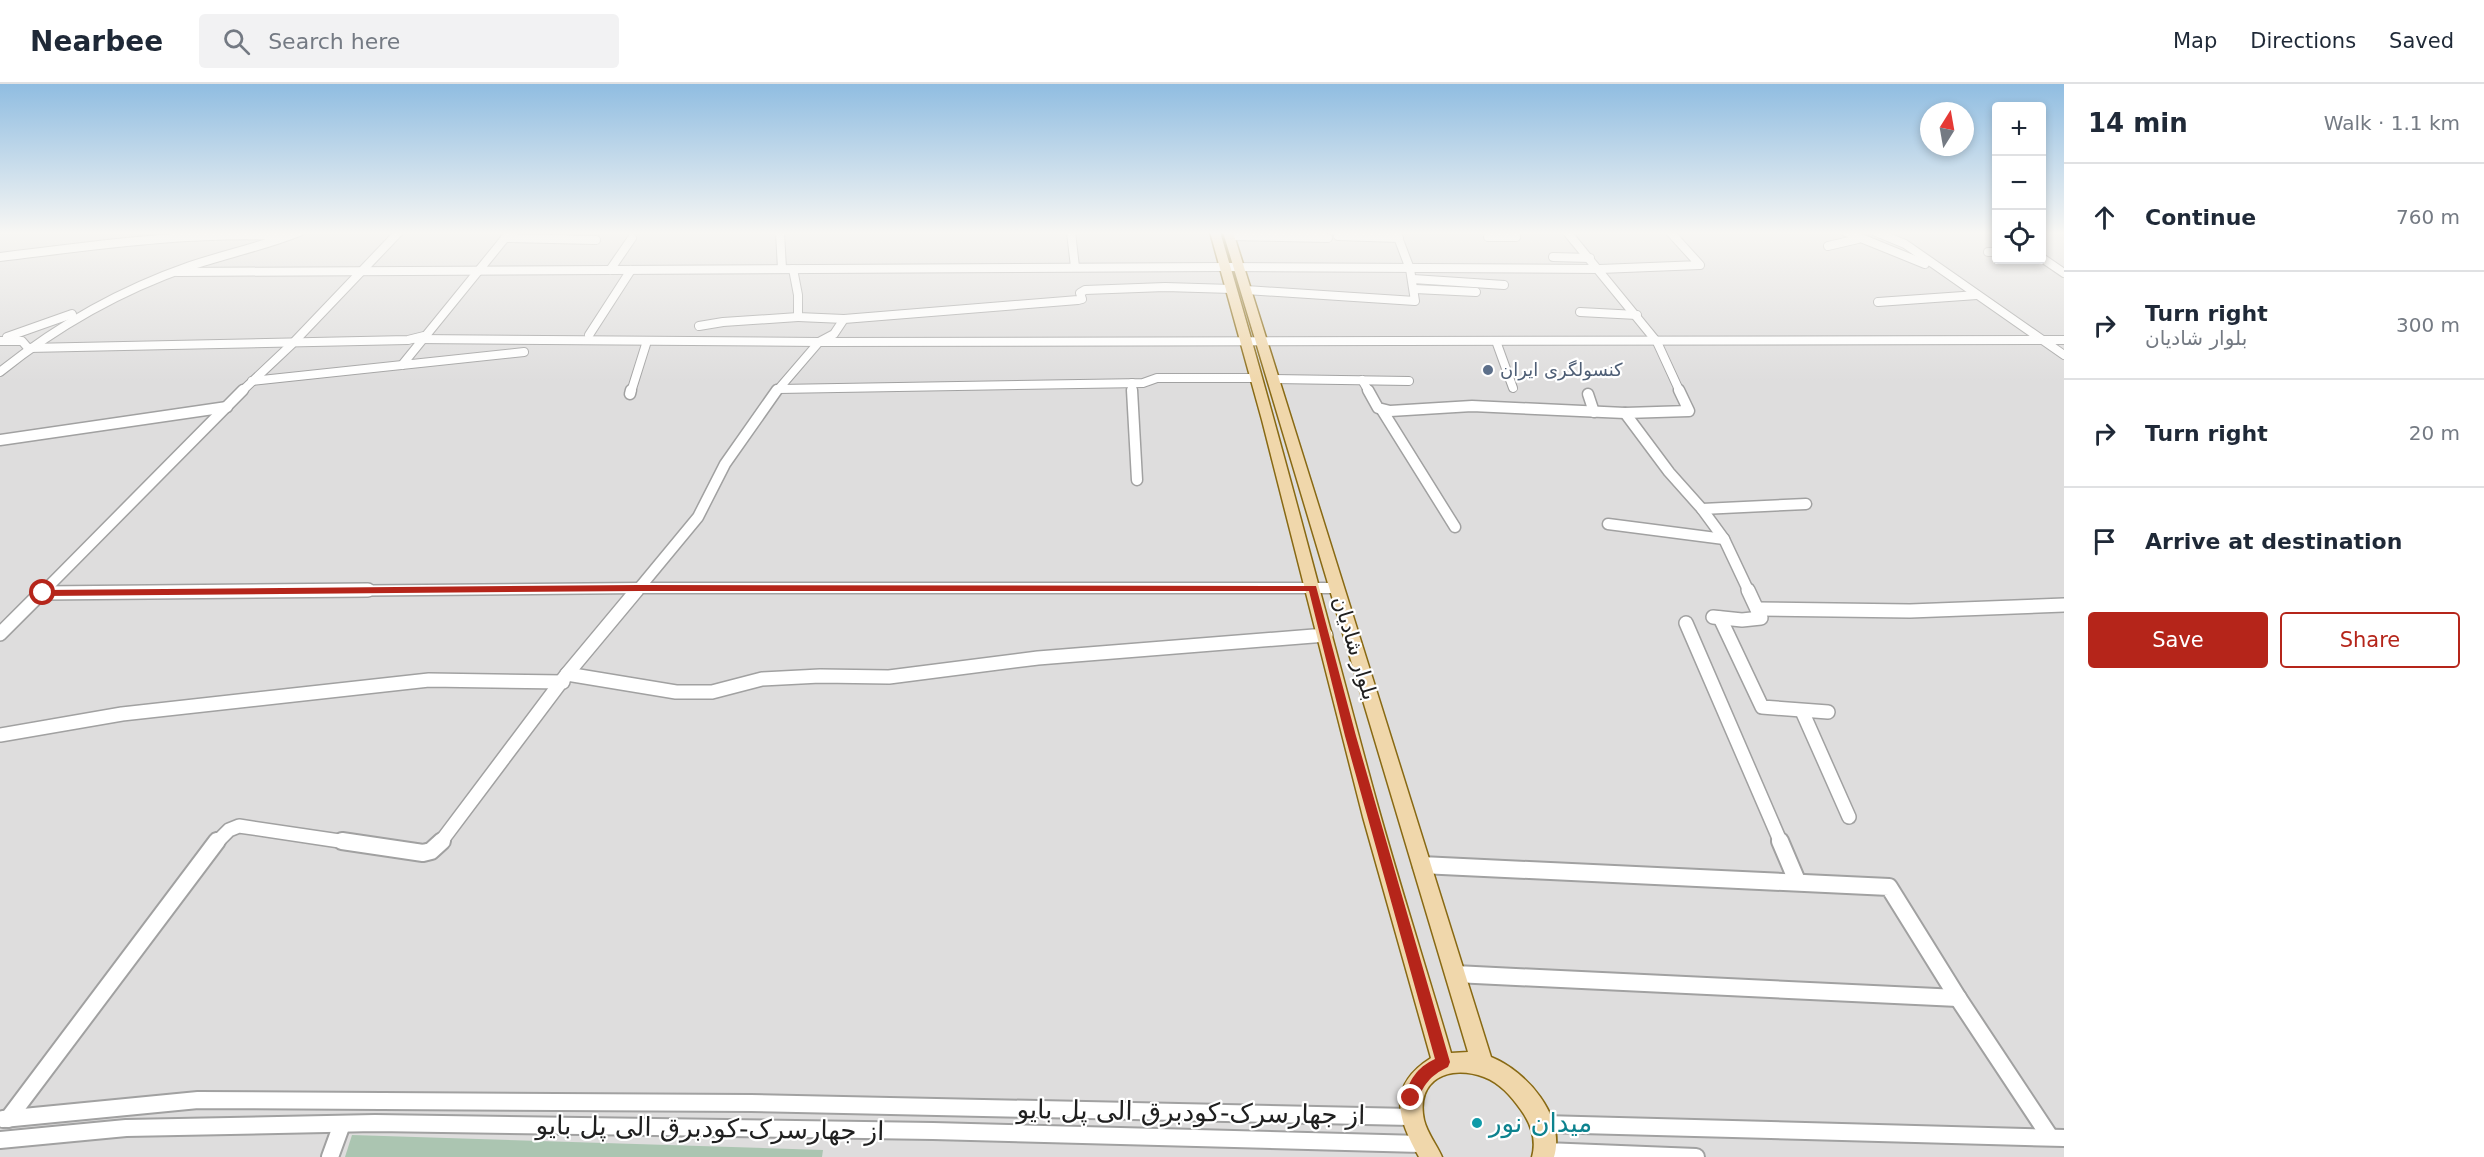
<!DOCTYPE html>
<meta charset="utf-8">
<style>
body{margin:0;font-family:"DejaVu Sans",Cairo,sans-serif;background:#f2f2f3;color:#1f2937}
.controls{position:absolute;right:18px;top:18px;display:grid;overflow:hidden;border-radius:6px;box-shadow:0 3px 9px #0003}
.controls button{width:54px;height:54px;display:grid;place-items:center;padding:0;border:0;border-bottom:2px solid #e0e1e3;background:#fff;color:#1f2937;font:30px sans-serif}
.compass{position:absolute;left:1920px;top:18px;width:54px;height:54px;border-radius:50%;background:#fff;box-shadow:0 3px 9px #0003;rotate:11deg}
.stop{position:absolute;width:18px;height:18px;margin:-14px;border:4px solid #b5251a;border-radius:50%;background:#fff}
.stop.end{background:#b5251a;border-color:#fff;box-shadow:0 2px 6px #0008}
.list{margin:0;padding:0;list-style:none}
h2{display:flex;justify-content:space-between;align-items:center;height:78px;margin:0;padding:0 24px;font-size:26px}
h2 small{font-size:20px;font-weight:400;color:#747a83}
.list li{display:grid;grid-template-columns:39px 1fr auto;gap:18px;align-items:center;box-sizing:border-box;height:108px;padding:0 24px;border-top:2px solid #e0e1e3}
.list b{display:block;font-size:22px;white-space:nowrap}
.list p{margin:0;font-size:20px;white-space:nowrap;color:#747a83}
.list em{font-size:20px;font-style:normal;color:#747a83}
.actions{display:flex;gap:12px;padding:18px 24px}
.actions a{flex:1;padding:14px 0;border:2px solid #b5251a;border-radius:6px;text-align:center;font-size:21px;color:#b5251a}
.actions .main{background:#b5251a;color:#fff}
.icon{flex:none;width:33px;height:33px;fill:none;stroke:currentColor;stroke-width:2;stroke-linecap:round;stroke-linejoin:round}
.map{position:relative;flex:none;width:2064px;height:1073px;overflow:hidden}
header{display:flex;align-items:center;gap:36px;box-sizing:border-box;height:84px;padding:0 30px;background:#fff;border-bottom:2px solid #e0e1e3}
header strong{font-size:28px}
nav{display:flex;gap:33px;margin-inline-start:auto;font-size:21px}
.search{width:420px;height:54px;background:#f2f2f3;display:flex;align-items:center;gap:15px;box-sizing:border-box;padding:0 21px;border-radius:6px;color:#747a83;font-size:22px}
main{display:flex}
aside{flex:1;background:#fff}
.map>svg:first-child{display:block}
.residential{fill:#dedddd}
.cemetery{fill:#abc5b1}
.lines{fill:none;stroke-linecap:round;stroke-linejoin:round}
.minor-far3-casing{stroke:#a1a1a1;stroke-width:10}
.minor-far2-casing{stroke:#a1a1a1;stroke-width:13}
.minor-far1-casing{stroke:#a1a1a1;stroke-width:16}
.minor-casing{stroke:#a1a1a1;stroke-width:20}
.major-casing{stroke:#886913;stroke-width:3}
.minor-far3{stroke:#fff;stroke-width:8}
.minor-far2{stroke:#fff;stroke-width:10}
.minor-far1{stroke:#fff;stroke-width:13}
.minor{stroke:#fff;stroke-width:16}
.major{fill:#f0d7ab;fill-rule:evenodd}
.route{fill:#b5251a}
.service-dot{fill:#5c6f8a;stroke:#fff;stroke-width:2}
.culture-dot{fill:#0f9aa8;stroke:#fff;stroke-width:2}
.labels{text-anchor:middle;stroke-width:4.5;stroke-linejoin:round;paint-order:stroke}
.far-service-label{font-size:18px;fill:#4e5e75;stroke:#fff;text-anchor:start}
.street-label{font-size:21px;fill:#202020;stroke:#fff}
.near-street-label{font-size:26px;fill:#202020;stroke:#fff}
.near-culture-label{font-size:26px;fill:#0d838f;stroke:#fff;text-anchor:start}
</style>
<header>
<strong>Nearbee</strong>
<div class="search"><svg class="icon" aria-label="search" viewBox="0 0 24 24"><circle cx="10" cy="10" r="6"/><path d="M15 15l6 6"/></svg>Search here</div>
<nav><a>Map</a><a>Directions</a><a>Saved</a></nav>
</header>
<main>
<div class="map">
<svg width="2064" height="1073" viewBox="0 0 2064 1073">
<rect width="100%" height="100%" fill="#efede7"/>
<path class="residential" d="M0 148H1996V176H2042V148H2064V1073H0Z"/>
<path class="cemetery" d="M352 1051 823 1066 822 1073H345Z"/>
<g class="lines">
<g class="minor-far3-casing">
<g id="minor-far3">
<path d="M780 148 782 185"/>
<path d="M1071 148 1075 183"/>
<path d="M1567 148 1657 258 1680 308"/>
<path d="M1846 148 1925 180"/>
<path d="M1876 148 1905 160 2064 271"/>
<path d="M1229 152 1328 154"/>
<path d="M1338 152 1399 154"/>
<path d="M1488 153H1516"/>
<path d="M505 154 596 156"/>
<path d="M1828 162 1858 155"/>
<path d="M1988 168H1996"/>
<path d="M0 173C93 162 185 148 279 152"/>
<path d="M1553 173 1590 174"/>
<path d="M2042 174 2064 189"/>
<path d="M793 185 798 211V233L844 235"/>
<path d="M610 186 632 154"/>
<path d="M177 188 1225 183 1600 185 1700 181 1670 148"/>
<path d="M1413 195 1504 201"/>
<path d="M1415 205 1476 208"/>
<path d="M1246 206 1415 217 1410 185 1396 148"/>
<path d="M1878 218 1977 211"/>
<path d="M1580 228 1637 231"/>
<path d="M699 242 723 238 798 233"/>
<path d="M589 251 631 186"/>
<path d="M7 253 72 230"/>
<path d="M416 255 819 258 2064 256"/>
<path d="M0 257H22L28 264 408 256 424 252"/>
<path d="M1496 257 1513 304"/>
<path d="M402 281 510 148"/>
<path d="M0 288C57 242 121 206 190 182 226 170 264 162 299 148"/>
<path d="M1273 295 1409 297"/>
<path d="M1362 296 1369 308"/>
<path d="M252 297 524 268"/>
<path d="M1132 299V308"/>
<path d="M778 305 1143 299 1157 294H1257"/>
<path d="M241 308 292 260 399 148"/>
<path d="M631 308 647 257"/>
<path d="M776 308 819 258 834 250 844 235 1078 216 1082 215 1080 209 1085 206 1165 203 1232 205"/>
</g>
</g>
<g class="minor-far2-casing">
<g id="minor-far2">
<path d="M1132 306 1137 396"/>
<path d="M1368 306 1378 324 1390 327 1472 322 1625 329 1689 327 1679 306"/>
<path d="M630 310 631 306"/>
<path d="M1588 310 1594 328"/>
<path d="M1382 326 1455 443"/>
<path d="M1625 329 1669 388 1702 425 1724 455 1749 508"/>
<path d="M0 356 227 323"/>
<path d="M1702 425 1806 420"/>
<path d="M1608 440 1724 455"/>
<path d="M43 508 243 306"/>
<path d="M189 508 639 504H1336"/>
<path d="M636 508 698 433 725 380 777 306"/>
</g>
</g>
<g class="minor-far1-casing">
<g id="minor-far1">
<path d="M43 509 368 506"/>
<path d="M1757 525 1910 527 2064 521"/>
<path d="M1713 533 1742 536 1761 534 1748 506"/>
<path d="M1720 534 1762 623 1828 628"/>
<path d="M1686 539 1781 759"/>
<path d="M0 550 44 506"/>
<path d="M567 590 676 608H712L762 595 820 592 889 593 1038 574 1326 551"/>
<path d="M1802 627 1849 733"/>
<path d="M0 651 122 630 429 596 563 598"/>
<path d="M216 759 229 746 239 742 353 759"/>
<path d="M440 759 567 590 637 506"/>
</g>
</g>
<g class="minor-casing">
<g id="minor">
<path d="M342 757 423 769 431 767 442 757"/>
<path d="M1780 757 1797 797"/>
<path d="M1421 781 1889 803 1958 914 2050 1053"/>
<path d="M1455 890 1958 914"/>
<path d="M3 1035 198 1016 751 1019 1411 1033"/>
<path d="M8 1035 217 757"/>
<path d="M1543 1040 2064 1054"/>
<path d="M0 1056 126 1044 375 1039 933 1047 1421 1060"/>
<path d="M1545 1067 1696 1073"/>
<path d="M330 1073 342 1040"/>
</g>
</g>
<g class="major-casing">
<path id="major" d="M1210 148H1220C1274 328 1320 509 1369 690 1394 784 1424 876 1451 969L1468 968 1223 148H1233L1491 973C1526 987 1566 1032 1554 1073H1532C1537 1055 1531 1040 1521 1026 1511 1012 1500 999 1484 993 1450 980 1415 995 1424 1036 1427 1049 1437 1061 1442 1073H1419C1397 1033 1387 1002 1431 974L1363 733 1262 336Z"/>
</g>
<use href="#minor-far3" class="minor-far3"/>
<use href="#minor-far2" class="minor-far2"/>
<use href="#minor-far1" class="minor-far1"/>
<use href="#minor" class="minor"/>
<use href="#major" class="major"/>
</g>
<linearGradient id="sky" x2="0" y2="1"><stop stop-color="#90bde1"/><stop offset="0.5" stop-color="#f8f7f4"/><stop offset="1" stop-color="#f8f7f4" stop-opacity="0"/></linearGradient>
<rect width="2064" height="298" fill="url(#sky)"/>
<path class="route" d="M639 501 1316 502 1356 652 1450 978 1448 983C1429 992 1424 1001 1416 1019L1411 1021 1406 1019 1404 1014C1410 996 1416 984 1435 975L1345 652 1309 507H639L43 512 38 509 43 506Z"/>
<circle class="service-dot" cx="1488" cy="286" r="6"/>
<circle class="culture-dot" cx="1477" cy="1039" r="6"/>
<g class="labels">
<g class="far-service-label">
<text x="1500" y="292">کنسولگری ایران</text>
</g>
<g class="street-label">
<text transform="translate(1355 564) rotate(73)" y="7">بلوار شادیان</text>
</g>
<g class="near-street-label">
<text transform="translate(1191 1028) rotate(1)" y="9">از جهارسرک-کودبرق الی پل بایو</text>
<text transform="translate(710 1044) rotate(1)" y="9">از جهارسرک-کودبرق الی پل بایو</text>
</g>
<g class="near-culture-label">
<text x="1489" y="1048">میدان نور</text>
</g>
</g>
</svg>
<div class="controls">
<button>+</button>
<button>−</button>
<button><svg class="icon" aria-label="locate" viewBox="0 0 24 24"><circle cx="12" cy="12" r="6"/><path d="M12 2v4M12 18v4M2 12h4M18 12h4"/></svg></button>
</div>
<svg class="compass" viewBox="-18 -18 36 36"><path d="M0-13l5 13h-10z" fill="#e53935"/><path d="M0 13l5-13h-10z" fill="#747a83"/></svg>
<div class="stop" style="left:43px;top:509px"></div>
<div class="stop end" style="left:1411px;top:1014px"></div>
</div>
<aside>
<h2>14 min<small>Walk · 1.1 km</small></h2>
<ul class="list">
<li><svg class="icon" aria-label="ahead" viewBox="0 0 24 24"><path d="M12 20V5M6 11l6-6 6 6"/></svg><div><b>Continue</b></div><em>760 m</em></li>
<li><svg class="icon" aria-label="right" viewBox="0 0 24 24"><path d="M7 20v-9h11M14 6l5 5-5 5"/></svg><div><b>Turn right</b><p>بلوار شادیان</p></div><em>300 m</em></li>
<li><svg class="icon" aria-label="right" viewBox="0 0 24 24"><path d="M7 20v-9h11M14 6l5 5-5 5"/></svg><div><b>Turn right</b></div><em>20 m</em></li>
<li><svg class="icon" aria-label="arrive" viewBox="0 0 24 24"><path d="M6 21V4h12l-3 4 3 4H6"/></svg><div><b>Arrive at destination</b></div></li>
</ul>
<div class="actions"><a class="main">Save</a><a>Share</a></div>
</aside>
</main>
